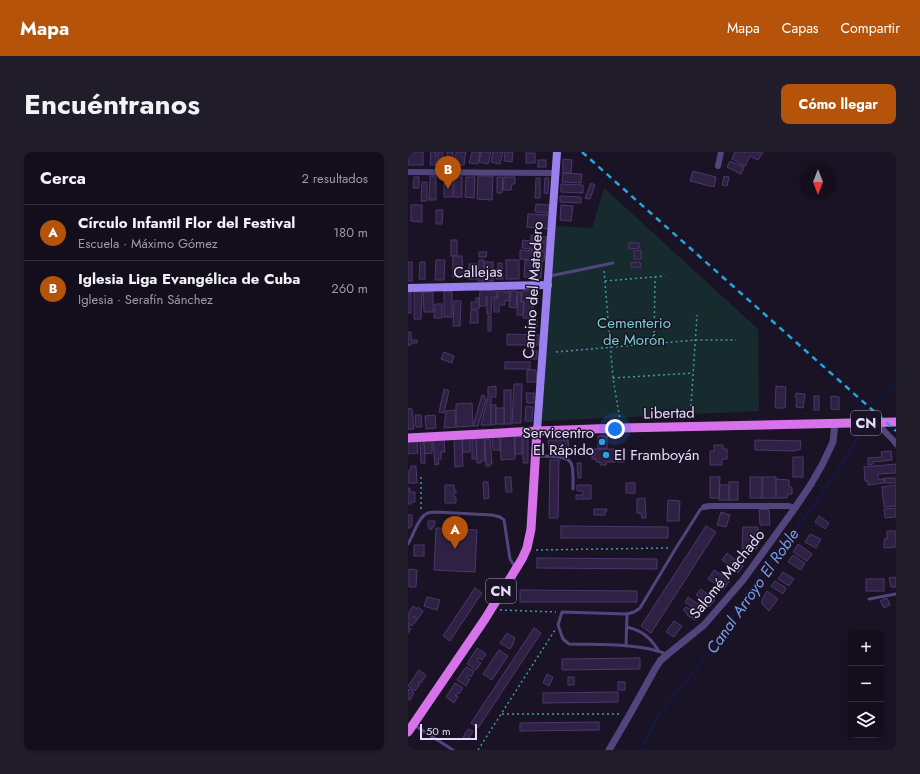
<!DOCTYPE html>
<html lang="es">
<meta charset="utf-8">
<style>
body{margin:0;font-family:Jost,sans-serif;background:#211c29;color:#f1f3f6}
.controls{position:absolute;right:12px;bottom:12px;display:grid;overflow:hidden;border-radius:8px;box-shadow:0 2px 6px #0003}
.controls button{width:36px;height:36px;display:grid;place-items:center;padding:0;border:0;border-bottom:1px solid #332e3b;background:#140e1c;color:#f1f3f6;font:20px sans-serif}
.compass{position:absolute;left:392px;top:12px;width:36px;height:36px;border-radius:50%;background:#140e1c;box-shadow:0 2px 6px #0003;rotate:180deg}
.scale{position:absolute;left:12px;bottom:10px;width:57px;box-sizing:border-box;padding-left:4px;border:2px solid #e5dcfa;border-top:0;font-size:11px;line-height:14px;white-space:nowrap;color:#e5dcfa;-webkit-text-stroke:3px #1a1325;paint-order:stroke}
.you{position:absolute;left:207px;top:277px;width:14px;height:14px;margin:-10px;border:3px solid #fff;border-radius:50%;background:#1a73e8;box-shadow:0 0 0 6px #1a73e833}
.badge{display:grid;place-items:center;width:26px;height:26px;border-radius:50%;background:#b45309;color:#fff;font-size:13px;font-weight:700}
.pin{position:absolute;translate:-50% -33px;filter:drop-shadow(0 1px 2px #0008)}
.pin::after{content:'';position:absolute;top:21px;width:14px;height:12px;background:inherit;clip-path:polygon(0 0,100% 0,50% 100%)}
.list{margin:0;padding:0;list-style:none}
h2{display:flex;justify-content:space-between;align-items:center;height:52px;margin:0;padding:0 16px;font-size:17px}
h2 small{font-size:13px;font-weight:400;color:#9d9ca3}
.list li{display:grid;grid-template-columns:26px 1fr auto;gap:12px;align-items:center;box-sizing:border-box;height:56px;padding:0 16px;border-top:1px solid #332e3b}
.list b{display:block;font-size:15px;white-space:nowrap}
.list p{margin:0;font-size:13px;white-space:nowrap;color:#9d9ca3}
.list em{font-size:13px;font-style:normal;color:#9d9ca3}
.icon{flex:none;width:22px;height:22px;fill:none;stroke:currentColor;stroke-width:2;stroke-linecap:round;stroke-linejoin:round}
.map{position:relative;flex:none;width:488px;height:598px;overflow:hidden;border-radius:8px}
header{display:flex;align-items:center;gap:24px;box-sizing:border-box;height:56px;padding:0 20px;background:#b45309;color:#fff}
header strong{font-size:19px}
nav{display:flex;gap:22px;margin-inline-start:auto;font-size:14px}
.intro{display:flex;align-items:center;justify-content:space-between;box-sizing:border-box;height:96px;padding:0 24px}
h1{margin:0;font-size:28px}
.button{padding:10px 18px;border-radius:8px;background:#b45309;color:#fff;font-size:14px;font-weight:700}
main{display:flex;gap:24px;padding:0 24px}
aside{flex:1;background:#140e1c;border-radius:8px;box-shadow:0 2px 6px #0003}
.map>svg:first-child{display:block}
.green{fill:#172a2e}
.lines{fill:none;stroke-linecap:round;stroke-linejoin:round}
.stream{stroke:#12193f;stroke-width:2.5}
.building{fill:#2f2143;stroke:#4c376c}
.path{stroke:#419aa9;stroke-width:1.5;stroke-dasharray:2 3;stroke-linecap:butt}
.service{stroke:#52447d;stroke-width:3}
.minor{stroke:#52447d;stroke-width:6}
.tertiary{stroke:#52447d;stroke-width:7}
.secondary{stroke:#9980ed;stroke-width:8}
.primary{stroke:#d772eb;stroke-width:9}
.rail{stroke:#22a5e0;stroke-width:2.5;stroke-dasharray:6 5;stroke-linecap:butt}
.poi-dot{fill:#22a5e0;stroke:#1a1325;stroke-width:1.5}
.labels{text-anchor:middle;stroke-width:3;stroke-linejoin:round;paint-order:stroke}
.shield{fill:#1a1325;stroke:#a8a0ba;stroke-width:1}
.shield-label{font-size:14px;font-weight:bold;fill:#e5dcfa}
.street-label{font-size:15px;fill:#e5dcfa;stroke:#1a1325}
.park-label{font-size:15px;fill:#71d1cd;stroke:#1a1325}
.poi-label{font-size:15px;fill:#e5dcfa;stroke:#1a1325;text-anchor:end}
.water-label{font-size:16px;font-style:italic;fill:#789eec;stroke:#1a1325}
</style>
<header>
<strong>Mapa</strong>
<nav><a>Mapa</a><a>Capas</a><a>Compartir</a></nav>
</header>
<div class="intro"><h1>Encuéntranos</h1><a class="button">Cómo llegar</a></div>
<main>
<aside>
<h2>Cerca<small>2 resultados</small></h2>
<ul class="list">
<li><span class="badge">A</span><div><b>Círculo Infantil Flor del Festival</b><p>Escuela · Máximo Gómez</p></div><em>180 m</em></li>
<li><span class="badge">B</span><div><b>Iglesia Liga Evangélica de Cuba</b><p>Iglesia · Serafín Sánchez</p></div><em>260 m</em></li>
</ul>
</aside>
<div class="map">
<svg width="488" height="598" viewBox="0 0 488 598">
<rect width="100%" height="100%" fill="#1a1325"/>
<path class="green" d="M196 36 350 177 351 259 134 269 147 74 184 76Z"/>
<g class="lines">
<g class="stream">
<path d="M464 251 472 245 488 229"/>
<path d="M233 598 251 562 300 502 344 434 411 346 441 301 448 288 451 277"/>
</g>
</g>
<g class="building">
<rect x="0" y="0" width="15" height="13"/>
<path d="M23 0H28V13H22Z"/>
<rect x="30" y="0" width="5" height="12"/>
<rect x="39" y="0" width="6" height="13"/>
<path d="M48 0H58L56 13H47Z"/>
<path d="M64 0H72L70 12 61 11Z"/>
<path d="M73 0H83L80 12 71 10Z"/>
<path d="M85 0H95L92 12 83 10Z"/>
<path d="M97 0H105L104 10 96 9Z"/>
<path d="M327 0H355L350 8 342 4 337 14 324 7Z"/>
<rect x="118" y="1" width="9" height="10"/>
<path d="M155 7 164 8 163 21H155Z"/>
<rect x="130" y="8" width="8" height="7"/>
<path d="M322 9 336 15 333 22 319 15Z"/>
<path d="M285 19 308 25 306 35 282 29Z"/>
<path d="M155 21 174 22 173 31 154 30Z"/>
<path d="M22 24H28V48H21Z"/>
<path d="M36 24 45 25V45H36Z"/>
<path d="M70 24H85L84 48 69 47Z"/>
<path d="M316 24 321 25 319 34 314 33Z"/>
<path d="M6 25H11V36H5Z"/>
<rect x="46" y="25" width="8" height="20"/>
<path d="M58 25H67L66 46 57 45Z"/>
<path d="M89 25H95L94 41H89Z"/>
<path d="M96 25H107V32H104L103 38H95Z"/>
<path d="M128 26H132V46H127Z"/>
<path d="M137 26H141L140 42 136 41Z"/>
<path d="M14 30H19V49H13Z"/>
<path d="M183 31 187 33 182 47 177 46Z"/>
<path d="M153 32 175 33V41L153 40Z"/>
<path d="M152 44 173 45V51L152 50Z"/>
<path d="M128 52 141 53V61L127 60Z"/>
<path d="M3 53H14V70L3 69Z"/>
<path d="M153 53 165 54 163 69 152 68Z"/>
<path d="M28 58H35L34 72H28Z"/>
<path d="M120 62 141 63 140 77 119 75Z"/>
<path d="M123 83 139 85 138 90 123 88Z"/>
<rect x="43" y="88" width="6" height="16"/>
<path d="M115 88 137 91V99L114 96Z"/>
<path d="M221 91H231V96L221 97Z"/>
<path d="M112 98 137 100 136 109 112 107Z"/>
<path d="M233 98V107H226V99Z"/>
<path d="M71 100H79L78 105H71Z"/>
<path d="M45 104H54L55 125H45Z"/>
<path d="M28 108H37L36 128H27Z"/>
<path d="M71 108H76V129H70Z"/>
<rect x="98" y="108" width="13" height="19"/>
<path d="M117 108 134 109 133 126 116 125Z"/>
<rect x="0" y="110" width="4" height="19"/>
<path d="M12 110H17V127H11Z"/>
<rect x="76" y="110" width="9" height="19"/>
<path d="M232 110 233 115H223V111Z"/>
<path d="M90 111H94L95 127H88V117H90Z"/>
<rect x="61" y="112" width="8" height="15"/>
<path d="M72 138 89 139V145H84L83 162H79V145H78V154H71Z"/>
<rect x="36" y="139" width="8" height="26"/>
<path d="M90 139H97V141H99V139H102L101 149 97 148V153H91V160H86V146H90Z"/>
<path d="M103 139H109L108 156 101 155Z"/>
<path d="M114 139H126L125 166H115L116 150H113Z"/>
<rect x="0" y="140" width="3" height="21"/>
<path d="M6 140H14L13 167H6Z"/>
<path d="M15 140H25V160H16Z"/>
<path d="M110 140H113V150H116L115 163H109Z"/>
<path d="M68 146H71V157H63V150H68Z"/>
<path d="M46 149H53L52 174H45Z"/>
<path d="M27 152H34V166H26Z"/>
<path d="M63 158 70 159V171H62Z"/>
<rect x="80" y="164" width="3" height="15"/>
<rect x="121" y="169" width="8" height="6"/>
<path d="M0 180H3V188H9V191H3V193H0Z"/>
<path d="M99 182 131 183V193H99Z"/>
<path d="M123 198 129 199V207H123Z"/>
<path d="M36 200 46 204 44 211 33 207Z"/>
<rect x="97" y="210" width="25" height="7"/>
<path d="M119 218H128L129 230H119Z"/>
<path d="M106 232H114L113 271H104Z"/>
<path d="M88 234V245H83V273H73L80 245V235Z"/>
<path d="M368 234 378 235 377 256H367Z"/>
<path d="M36 237 41 239 36 261 31 260Z"/>
<rect x="96" y="238" width="7" height="34"/>
<path d="M118 241H126V251H119Z"/>
<path d="M388 241 397 242 395 256 388 255 389 247 387 245Z"/>
<path d="M74 243 77 244 76 246 78 247 70 274H65Z"/>
<rect x="406" y="244" width="5" height="14"/>
<path d="M423 244 431 245V258L423 257Z"/>
<path d="M64 251 65 274 48 275V252Z"/>
<path d="M83 253H88V272L83 273Z"/>
<path d="M118 254 125 255 124 269H117Z"/>
<path d="M0 256 4 257 6 277H0Z"/>
<rect x="88" y="256" width="8" height="16"/>
<path d="M47 258 48 275 36 276 38 259Z"/>
<path d="M7 263H13L14 275H8Z"/>
<path d="M27 263 28 276 18 277 17 264Z"/>
<path d="M106 284 107 307 93 308 92 285Z"/>
<path d="M115 284 120 285V311H115Z"/>
<rect x="190" y="284" width="9" height="13"/>
<path d="M84 285H92V298H85Z"/>
<rect x="107" y="285" width="7" height="17"/>
<path d="M62 286V300H55L54 287Z"/>
<path d="M68 286H76L77 309H73V311H69Z"/>
<path d="M46 287H54L55 314 47 315Z"/>
<path d="M64 287H68L69 307H64Z"/>
<path d="M77 287H82L84 312H82V314H78Z"/>
<path d="M36 288 37 300H33V307H30L31 312 27 313 25 289Z"/>
<path d="M140 288H160L161 298H141Z"/>
<path d="M347 288 393 289 392 298H387V299L347 298Z"/>
<path d="M9 289 10 301 0 302V290Z"/>
<path d="M12 289H16L17 311H13Z"/>
<path d="M16 289H24V301L17 302Z"/>
<path d="M306 293H315V297H319V307H314V313H302V299H306Z"/>
<path d="M186 297H208V310H198V313H192V310H188V307H184V304H186Z"/>
<rect x="210" y="298" width="6" height="12"/>
<path d="M483 299 484 308 465 310V312L460 313V306L474 305 473 300Z"/>
<rect x="385" y="305" width="10" height="20"/>
<path d="M142 308H151L150 366H141Z"/>
<path d="M169 311H173V326H170Z"/>
<path d="M488 312V321L470 322V327H476V331L460 333V329H457L456 315Z"/>
<path d="M3 314H8L9 331H0V323H1V318H3Z"/>
<path d="M97 325H103L104 340H98Z"/>
<path d="M302 325H312L311 346H302Z"/>
<rect x="342" y="325" width="12" height="21"/>
<path d="M355 325H368V346H354Z"/>
<path d="M476 326H488V331H477Z"/>
<path d="M368 327 381 328V335H384V342H380L379 346H368Z"/>
<path d="M75 330H80L81 346 76 347Z"/>
<rect x="321" y="330" width="9" height="18"/>
<rect x="218" y="331" width="9" height="10"/>
<path d="M37 333H46V338H48V341H46V345H48V351H37Z"/>
<path d="M169 333H183V347H168V343H175V339H169Z"/>
<path d="M312 333H321V348H311Z"/>
<path d="M488 333V354L476 355 474 335Z"/>
<path d="M0 336H2V340H7V350H3V352H0Z"/>
<path d="M237 346 238 366H234L233 361H229V347Z"/>
<path d="M260 348 272 349 271 369H259Z"/>
<path d="M488 356V365L477 366 476 357Z"/>
<path d="M186 357H199V359H197V363H186Z"/>
<path d="M361 357 362 373H352L351 358Z"/>
<path d="M313 360 322 363 318 375 309 373Z"/>
<path d="M0 363H4V374H2V376H0Z"/>
<path d="M411 364 421 371 417 377 407 370Z"/>
<path d="M20 369H27L26 375H24V377H21V375H20Z"/>
<path d="M153 374 260 375V386H153Z"/>
<path d="M298 374 308 380 243 481 233 474Z"/>
<path d="M335 375H350L349 397H334Z"/>
<path d="M28 376 69 378 67 420 26 418Z"/>
<path d="M479 379H488V395L476 396V387H479Z"/>
<path d="M402 382 413 387 408 396 397 390Z"/>
<path d="M390 392 404 402 399 409 385 400Z"/>
<rect x="6" y="393" width="10" height="11"/>
<path d="M319 401 335 414 330 421 314 408Z"/>
<path d="M385 403 397 411 393 418 380 410Z"/>
<path d="M129 406 249 407V417L129 416Z"/>
<path d="M1 417 9 418 8 435H1Z"/>
<path d="M306 418 322 428 316 437 300 427Z"/>
<path d="M375 420 386 427 381 434 370 427Z"/>
<path d="M488 425V435H483L481 426Z"/>
<rect x="458" y="427" width="18" height="12"/>
<path d="M367 429 378 436 375 442 363 434Z"/>
<path d="M67 436 74 441 42 489 35 484Z"/>
<path d="M293 437 307 448 301 455 288 443Z"/>
<path d="M112 438 229 439V450H112Z"/>
<path d="M359 439 370 447 361 459 354 452V448Z"/>
<path d="M19 445 32 448 29 458 16 454Z"/>
<path d="M280 445 297 457 293 462 277 450Z"/>
<path d="M479 446 482 453 476 456 472 449Z"/>
<path d="M5 454 9 457 10 455 15 459 10 467 6 464 5 465 9 468 4 474 2 473 0 475 3 477 0 481V462Z"/>
<path d="M278 455 285 459 284 460 289 464 287 468 279 463V461L275 458Z"/>
<path d="M266 469 274 474 266 485 258 480Z"/>
<path d="M126 476 133 481 70 576 63 571Z"/>
<path d="M99 481 107 486 105 490H106L102 497 92 491Z"/>
<path d="M69 496 78 502 74 508 71 506 69 509 73 511 68 518 59 512Z"/>
<path d="M91 498 100 504 84 528 75 522Z"/>
<path d="M232 506V517L154 518V507Z"/>
<path d="M58 515 66 519 63 525 60 523 58 525 62 527 58 534 49 528Z"/>
<path d="M11 518 18 523 13 531 11 529 10 531 12 532 7 539 5 537 4 540 6 541 2 548 0 547V537L1 538 3 536 0 534Z"/>
<path d="M139 522 145 525 141 534 135 531Z"/>
<rect x="160" y="525" width="6" height="8"/>
<rect x="210" y="530" width="7" height="8"/>
<path d="M47 531 55 536 51 542 49 541 47 543 50 544 46 551 38 545Z"/>
<path d="M210 540V550L135 551V541Z"/>
<path d="M191 570V578L112 579V571Z"/>
<path d="M60 577 65 579 60 588 55 585Z"/>
</g>
<g class="lines">
<g class="path">
<path d="M196 119 205 226 212 268"/>
<path d="M197 129 257 124"/>
<path d="M246 191 247 125"/>
<path d="M148 200 288 188H328"/>
<path d="M205 226 285 221"/>
<path d="M283 254 289 163"/>
<path d="M13 325V356L15 359"/>
<path d="M128 398 262 396"/>
<path d="M92 458 148 460"/>
<path d="M94 562H214"/>
<path d="M70 598 147 478"/>
</g>
<g class="service">
<path d="M142 124 205 111"/>
<path d="M129 304C137 304 159 303 163 311 166 317 165 330 165 337"/>
<path d="M0 392C5 384 10 366 18 362 21 360 24 360 28 360L84 363 92 365 96 368 102 407 107 415"/>
<path d="M461 447 488 442"/>
<path d="M219 475C234 479 241 484 250 498"/>
<path d="M218 494 219 462"/>
<path d="M258 502C232 491 190 493 161 492L155 487 150 473 154 460 219 462 226 460 232 456 268 396 292 358 296 355"/>
<path d="M6 573 45 598"/>
</g>
<g class="minor">
<path d="M310 14 313 0"/>
<path d="M0 20 148 21"/>
<path d="M471 270C473 279 483 284 488 292"/>
<path d="M296 355 302 354H381L387 356"/>
</g>
<path class="tertiary" d="M201 598 222 562 247 517 252 509 260 502 296 473 335 428 387 356 403 332 414 313 425 290 427 271"/>
<g class="secondary">
<path d="M0 136 140 133"/>
<path d="M129 279 149 0"/>
</g>
<g class="primary">
<path d="M0 286 129 279 213 276 488 270"/>
<path d="M0 580 77 467 114 407 119 396 123 377 129 279"/>
</g>
<path class="rail" d="M174 0 488 279"/>
</g>
<g class="poi-dot">
<circle cx="194" cy="290" r="4"/>
<circle cx="198" cy="303" r="4"/>
</g>
<g class="labels">
<g class="shield">
<rect x="443" y="259" width="30" height="24" rx="3"/>
<rect x="78" y="427" width="30" height="24" rx="3"/>
</g>
<g class="shield-label">
<text x="458" y="276">CN</text>
<text x="93" y="444">CN</text>
</g>
<g class="street-label">
<text transform="translate(70 120) rotate(-1)" y="5">Callejas</text>
<text transform="translate(125 138) rotate(-86)" y="5">Camino del Matadero</text>
<text transform="translate(261 261) rotate(-1)" y="5">Libertad</text>
<text transform="translate(319 422) rotate(-51)" y="5">Salomé Machado</text>
</g>
<g class="park-label">
<text x="226" y="176">Cementerio<tspan x="226" dy="17">de Morón</tspan></text>
</g>
<g class="poi-label">
<text x="186" y="286">Servicentro<tspan x="186" dy="17">El Rápido</tspan></text>
<text x="206" y="308" text-anchor="start">El Framboyán</text>
</g>
<g class="water-label">
<text transform="translate(344 439) rotate(-55)" y="6">Canal Arroyo El Roble</text>
</g>
</g>
</svg>
<div class="controls">
<button>+</button>
<button>−</button>
<button><svg class="icon" aria-label="layers" viewBox="0 0 24 24"><path d="M12 4l9 5-9 5-9-5zM3 14l9 5 9-5"/></svg></button>
</div>
<svg class="compass" viewBox="-18 -18 36 36"><path d="M0-13l5 13h-10z" fill="#e53935"/><path d="M0 13l5-13h-10z" fill="#9d9ca3"/></svg>
<div class="scale">50 m</div>
<div class="you"></div>
<div class="pin badge" style="left:47px;top:397px">A</div>
<div class="pin badge" style="left:40px;top:37px">B</div>
</div>
</main>
